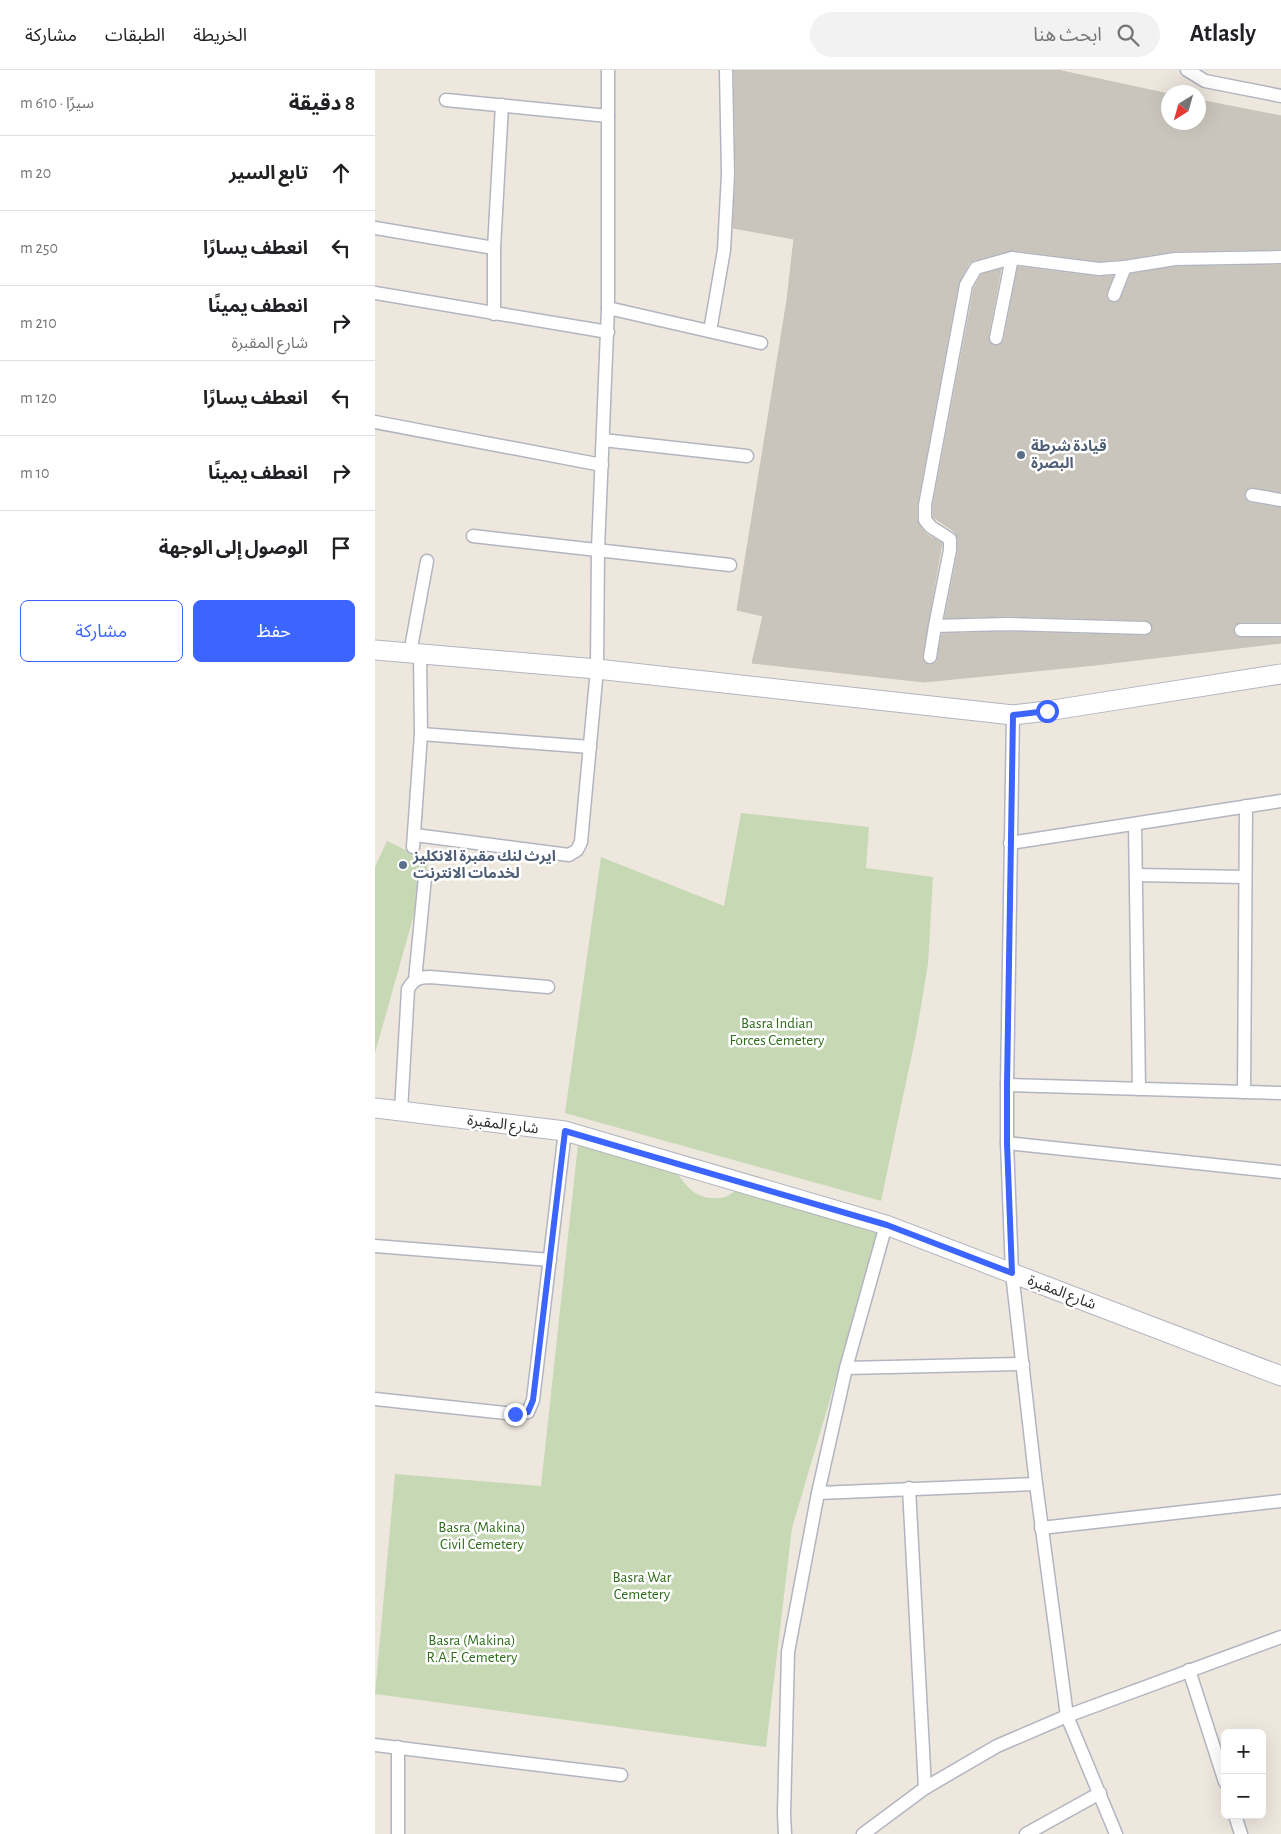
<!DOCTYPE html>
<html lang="ar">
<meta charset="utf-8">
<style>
body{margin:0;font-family:"Alegreya Sans","Noto Sans Arabic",sans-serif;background:#f2f2f2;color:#202124;direction:rtl}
.controls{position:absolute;right:15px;bottom:15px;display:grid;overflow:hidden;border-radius:8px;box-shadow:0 5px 20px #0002}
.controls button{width:45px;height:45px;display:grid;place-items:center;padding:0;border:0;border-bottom:1px solid #e0e0e0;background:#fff;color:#202124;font:25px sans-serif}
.compass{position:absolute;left:786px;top:15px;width:45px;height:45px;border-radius:50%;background:#fff;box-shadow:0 5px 20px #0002;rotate:217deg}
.stop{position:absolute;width:15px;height:15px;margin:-11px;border:4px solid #3b65fe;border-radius:50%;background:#fff}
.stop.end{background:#3b65fe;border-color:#fff;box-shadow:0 1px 5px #0008}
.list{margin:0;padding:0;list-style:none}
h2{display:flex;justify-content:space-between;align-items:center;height:65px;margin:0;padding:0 20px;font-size:21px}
h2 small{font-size:16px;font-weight:400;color:#757577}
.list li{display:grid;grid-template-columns:32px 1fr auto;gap:15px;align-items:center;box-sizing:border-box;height:75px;padding:0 20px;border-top:1px solid #e0e0e0}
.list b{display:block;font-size:19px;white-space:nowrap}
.list p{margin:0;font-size:16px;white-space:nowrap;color:#757577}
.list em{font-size:16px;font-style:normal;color:#757577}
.actions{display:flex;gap:10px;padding:15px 20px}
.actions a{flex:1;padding:11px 0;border:1px solid #3b65fe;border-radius:8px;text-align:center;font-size:18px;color:#3b65fe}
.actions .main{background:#3b65fe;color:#fff}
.icon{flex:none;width:28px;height:28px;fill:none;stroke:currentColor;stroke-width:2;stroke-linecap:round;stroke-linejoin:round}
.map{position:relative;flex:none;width:906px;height:1764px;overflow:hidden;direction:ltr}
header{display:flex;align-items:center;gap:30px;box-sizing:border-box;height:70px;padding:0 25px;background:#fff;border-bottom:1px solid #e0e0e0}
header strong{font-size:24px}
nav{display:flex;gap:28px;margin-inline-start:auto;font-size:18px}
.search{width:350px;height:45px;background:#f2f2f2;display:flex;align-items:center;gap:12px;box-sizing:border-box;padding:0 18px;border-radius:28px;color:#757577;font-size:19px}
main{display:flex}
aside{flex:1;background:#fff}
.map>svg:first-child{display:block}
.cemetery{fill:#c7d8b5}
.building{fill:#c9c5bc;stroke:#cac3b7}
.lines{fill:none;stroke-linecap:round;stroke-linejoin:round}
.street-casing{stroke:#b2b5c0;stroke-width:15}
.secondary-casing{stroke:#b2b5c0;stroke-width:21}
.street{stroke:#fff;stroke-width:12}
.secondary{stroke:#fff;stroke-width:19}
.route{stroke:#3b65fe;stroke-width:6}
.service-dot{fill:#5c6f8a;stroke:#fff;stroke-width:2}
.labels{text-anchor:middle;stroke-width:5;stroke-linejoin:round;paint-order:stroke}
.service-label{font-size:15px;font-weight:bold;fill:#4e5e75;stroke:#fff;text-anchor:start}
.park-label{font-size:15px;fill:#2d6c19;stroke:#fff}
.street-label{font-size:15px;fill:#2c2c2c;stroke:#fff}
</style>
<header>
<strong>Atlasly</strong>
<div class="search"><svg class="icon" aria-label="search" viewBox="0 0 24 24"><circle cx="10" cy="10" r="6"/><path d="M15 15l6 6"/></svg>ابحث هنا</div>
<nav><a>الخريطة</a><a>الطبقات</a><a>مشاركة</a></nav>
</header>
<main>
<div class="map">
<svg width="906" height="1764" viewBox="0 0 906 1764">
<rect width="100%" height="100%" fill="#eee7de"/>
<g class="cemetery">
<path d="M366 743 494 757 491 798 558 807 553 894 542 960 506 1131 190 1043 226 787 349 836Z"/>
<path d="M12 771 54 791 0 983V797Z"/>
<path d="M203 1074 302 1103C313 1119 323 1130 345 1128 351 1128 358 1122 364 1119L504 1163 417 1458 391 1677 0 1624 20 1404 166 1416Z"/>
</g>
<path class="building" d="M359 0H682L794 24V52H824V30L906 46V179L800 181 749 189 724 191 638 180 599 190 594 193 583 214 542 435V450L544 455 551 464 567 473 547 586 550 594 557 595 562 592 567 564 632 562 770 566 774 565 777 562V555L770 550 632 546 570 548 583 482V469L580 462 558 447V436L599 218 606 205 626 199 613 267 616 274 623 276 629 270 643 197 723 207 738 206 731 226 733 230 740 233 746 228 756 204 801 197 906 195V422L878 417 871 419 869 424 870 428 875 433 906 438V552H866L859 556 858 560 859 564 862 567 906 568V573L720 595 549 612 377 593 388 546 362 540 412 230 419 169 358 158 361 104Z"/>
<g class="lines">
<g class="street-casing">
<g id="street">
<path d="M812 0 830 11 906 26"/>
<path d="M71 30 233 46"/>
<path d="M0 158 119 178"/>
<path d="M0 223 233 262"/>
<path d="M739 225 750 197"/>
<path d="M233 238 386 273"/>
<path d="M119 244V178L127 35"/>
<path d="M335 261 349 180 353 104 351 0"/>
<path d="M621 268 637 188"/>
<path d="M0 352 227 395"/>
<path d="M228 370 372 386"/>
<path d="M877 425 906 430"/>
<path d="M98 466 355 495"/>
<path d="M560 556 575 480V469L556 457 550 450V435L591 215 601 198 637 188 724 199 750 197 800 189 906 187"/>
<path d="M866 560H906"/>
<path d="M35 583 52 491"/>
<path d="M555 587 560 556 632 554 770 558"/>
<path d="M638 645 632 1015V1073L637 1203 661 1414 692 1646 741 1764"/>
<path d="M46 664 215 677"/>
<path d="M760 754 764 1019"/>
<path d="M40 765 194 785 202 780 206 772 222 599 223 479 233 238V0"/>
<path d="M635 773 906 731"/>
<path d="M38 777 46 664 45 584"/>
<path d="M761 805 870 807"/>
<path d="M40 910 50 807"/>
<path d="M632 1015 906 1023"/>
<path d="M869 1022 871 736"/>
<path d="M26 1041 33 919C39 909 44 907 55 907L173 917"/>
<path d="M632 1073 906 1102"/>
<path d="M0 1176 175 1190"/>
<path d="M471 1298 648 1294"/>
<path d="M0 1329 140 1344 153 1342 158 1330 190 1061"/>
<path d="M534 1418 550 1718"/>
<path d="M443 1423 661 1414"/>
<path d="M666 1458 906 1431"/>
<path d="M814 1600 850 1712"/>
<path d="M0 1675 246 1705"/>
<path d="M860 1745 866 1764"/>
<path d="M23 1764V1677"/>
<path d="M410 1764 409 1744 413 1582 443 1423 471 1298 511 1155"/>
<path d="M488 1764 550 1718 622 1676 692 1646 906 1567"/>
<path d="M651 1764 725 1723"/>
</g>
</g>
<g class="secondary-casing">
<g id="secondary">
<path d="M0 580 222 599 638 645 672 641 906 604"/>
<path d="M0 1038 190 1061 511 1155 906 1306"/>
</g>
</g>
<use href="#street" class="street"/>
<use href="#secondary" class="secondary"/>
</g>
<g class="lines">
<path class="route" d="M140 1344 153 1342 158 1330 190 1061 512 1155 637 1203 632 1073V1015L638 645 672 641"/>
</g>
<g class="service-dot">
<circle cx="646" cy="385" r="5"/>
<circle cx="28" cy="795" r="5"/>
</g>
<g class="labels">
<g class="service-label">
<text x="656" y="381">قيادة شرطة<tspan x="656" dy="17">البصرة</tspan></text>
<text x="38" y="791">ايرث لنك مقبرة الانكليز<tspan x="38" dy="17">لخدمات الانترنت</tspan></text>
</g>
<g class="park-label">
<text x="402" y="958">Basra Indian<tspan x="402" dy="17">Forces Cemetery</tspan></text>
<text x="107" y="1462">Basra (Makina)<tspan x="107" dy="17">Civil Cemetery</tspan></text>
<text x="267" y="1512">Basra War<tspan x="267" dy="17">Cemetery</tspan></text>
<text x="97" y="1575">Basra (Makina)<tspan x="97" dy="17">R.A.F. Cemetery</tspan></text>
</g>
<g class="street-label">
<text transform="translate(128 1054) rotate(7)" y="5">شارع المقبرة</text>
<text transform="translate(687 1222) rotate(21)" y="5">شارع المقبرة</text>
</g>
</g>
</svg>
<div class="controls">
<button>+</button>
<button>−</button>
</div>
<svg class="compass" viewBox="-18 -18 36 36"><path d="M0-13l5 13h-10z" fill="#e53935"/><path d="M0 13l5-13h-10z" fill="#757577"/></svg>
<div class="stop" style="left:672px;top:641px"></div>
<div class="stop end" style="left:140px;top:1344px"></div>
</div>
<aside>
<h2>8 دقيقة<small>سيرًا · 610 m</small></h2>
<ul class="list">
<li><svg class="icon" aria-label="ahead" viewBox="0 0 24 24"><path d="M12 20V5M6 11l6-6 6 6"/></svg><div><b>تابع السير</b></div><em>20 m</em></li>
<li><svg class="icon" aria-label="left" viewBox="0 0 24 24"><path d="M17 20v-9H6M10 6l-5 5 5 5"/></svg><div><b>انعطف يسارًا</b></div><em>250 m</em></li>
<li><svg class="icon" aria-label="right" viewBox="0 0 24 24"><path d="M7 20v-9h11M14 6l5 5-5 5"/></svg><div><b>انعطف يمينًا</b><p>شارع المقبرة</p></div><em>210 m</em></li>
<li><svg class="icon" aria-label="left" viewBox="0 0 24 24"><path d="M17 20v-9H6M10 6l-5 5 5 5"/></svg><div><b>انعطف يسارًا</b></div><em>120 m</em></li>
<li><svg class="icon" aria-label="right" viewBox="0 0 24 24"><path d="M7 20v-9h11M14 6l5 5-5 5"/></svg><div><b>انعطف يمينًا</b></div><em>10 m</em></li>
<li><svg class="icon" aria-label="arrive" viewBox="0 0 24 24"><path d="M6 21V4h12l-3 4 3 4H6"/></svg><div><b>الوصول إلى الوجهة</b></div></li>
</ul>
<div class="actions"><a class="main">حفظ</a><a>مشاركة</a></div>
</aside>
</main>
